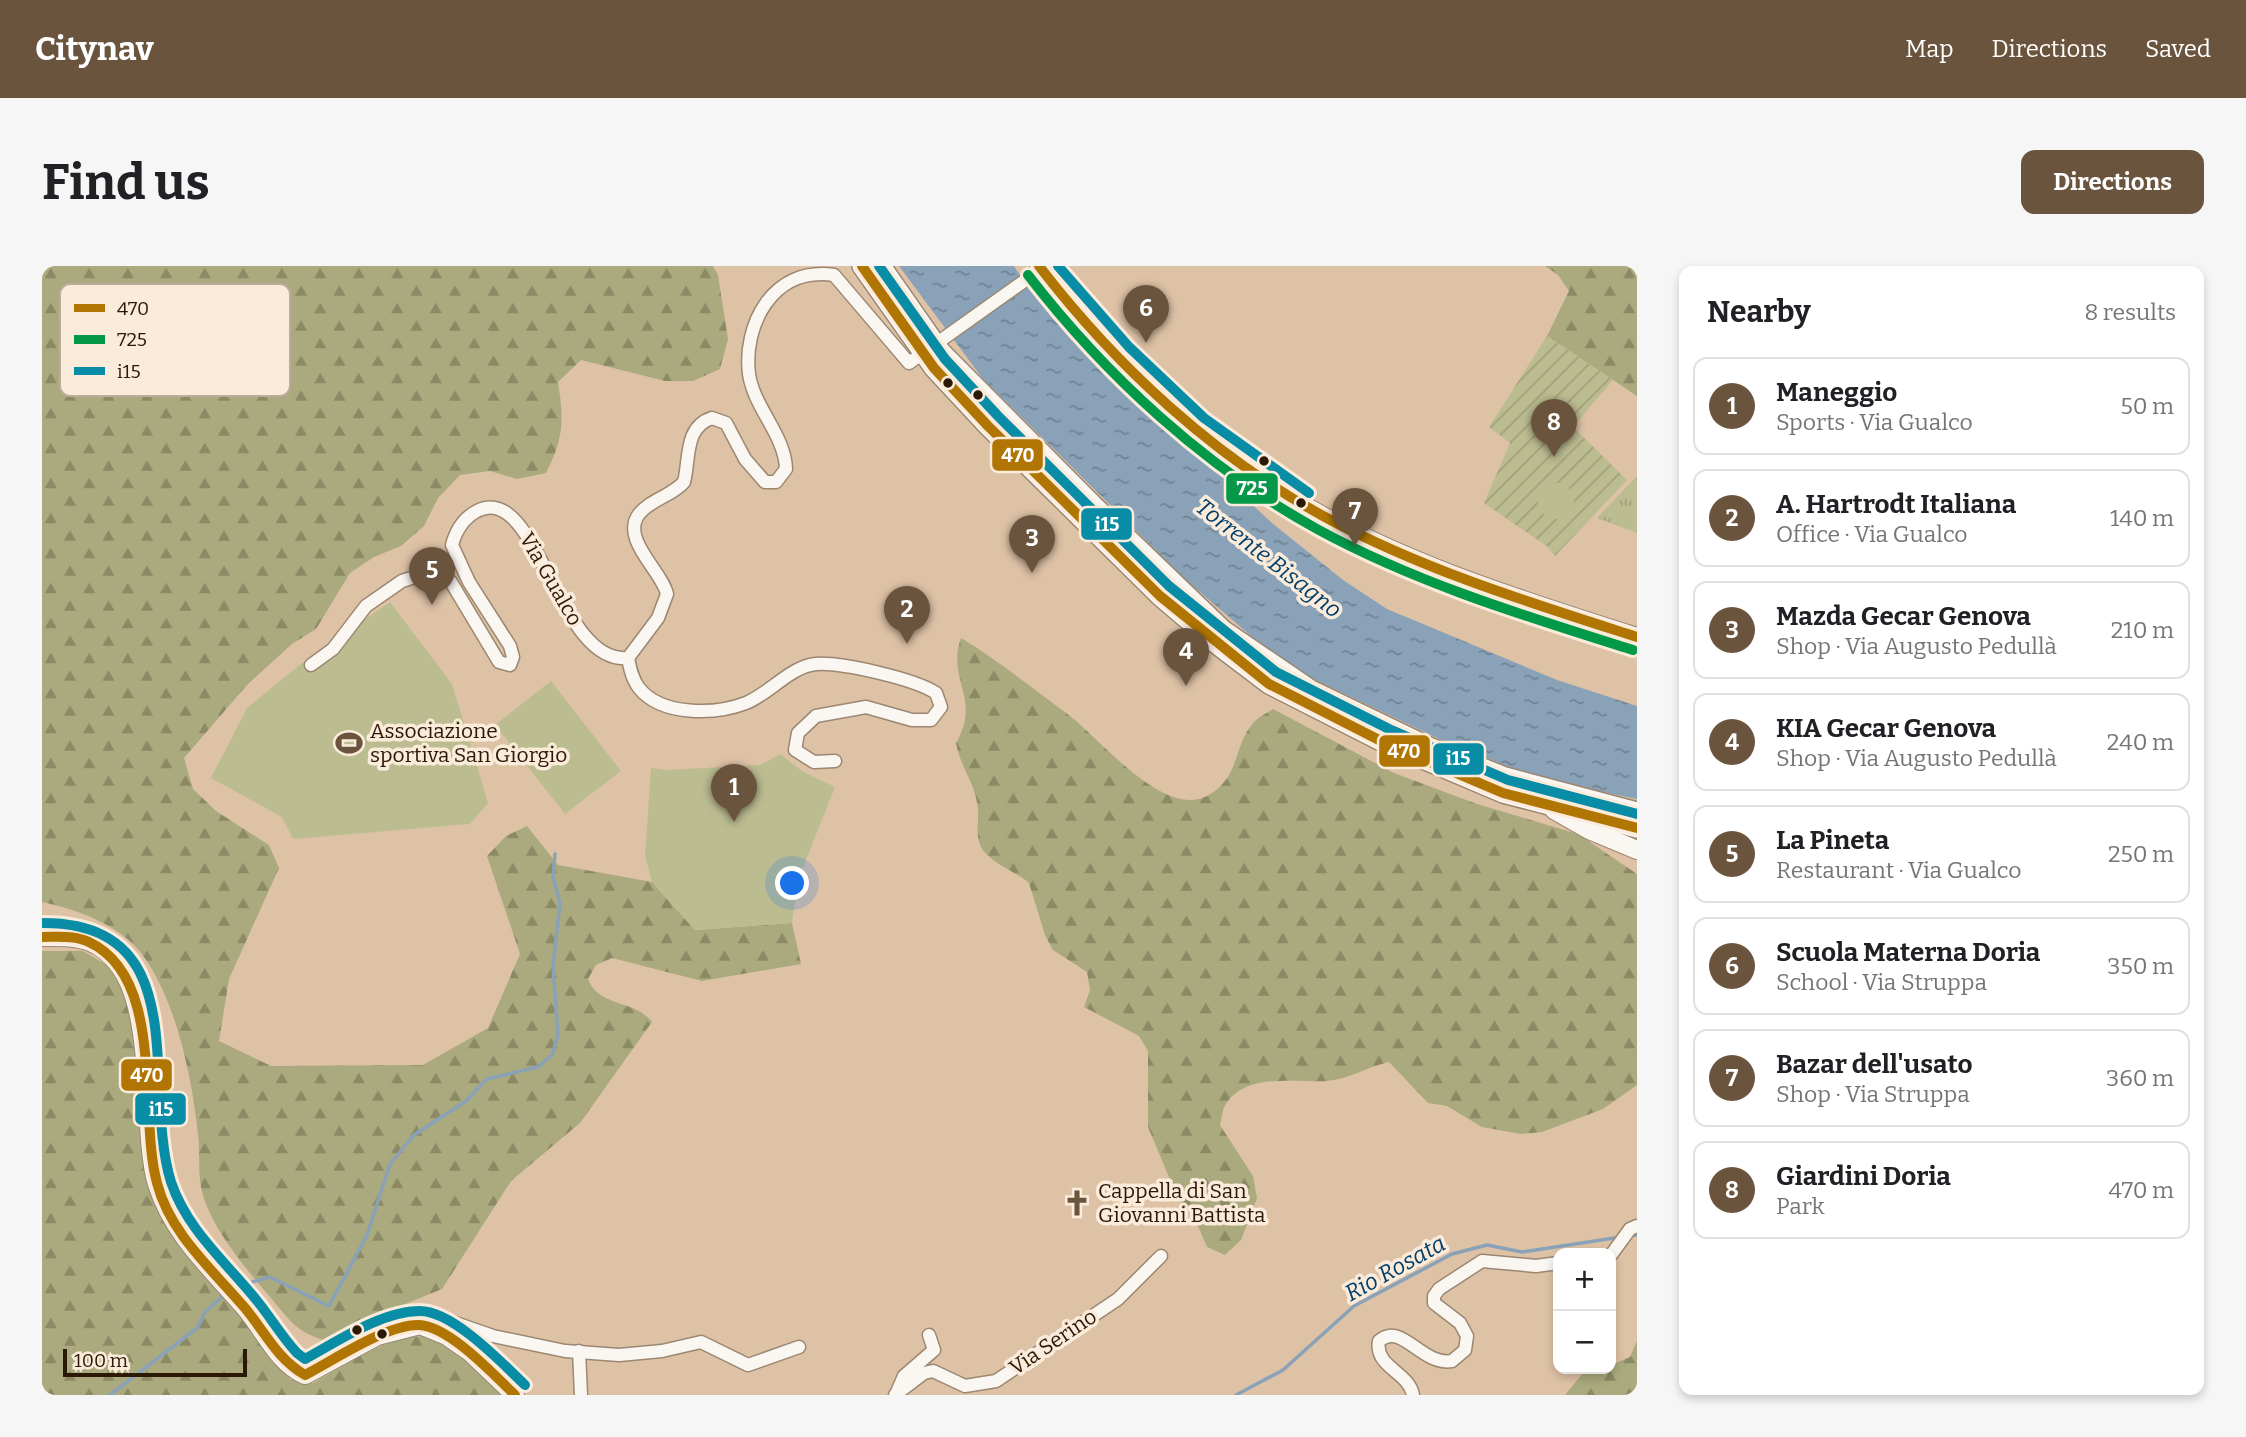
<!DOCTYPE html>
<meta charset="utf-8">
<style>
body{margin:0;font-family:Bitter,serif;background:#f6f6f6;color:#202124}
.controls{position:absolute;right:21px;bottom:21px;display:grid;overflow:hidden;border-radius:14px;box-shadow:0 4px 10px #0003}
.controls button{width:63px;height:63px;display:grid;place-items:center;padding:0;border:0;border-bottom:2px solid #e0e0e0;background:#fff;color:#202124;font:35px sans-serif}
.scale{position:absolute;left:21px;bottom:18px;width:184px;box-sizing:border-box;padding-left:7px;border:4px solid #2c1905;border-top:0;font-size:19px;line-height:24px;white-space:nowrap;color:#2c1905;-webkit-text-stroke:5px #fbebdb;paint-order:stroke}
.you{position:absolute;left:751px;top:618px;width:24px;height:24px;margin:-18px;border:5px solid #fff;border-radius:50%;background:#1a73e8;box-shadow:0 0 0 10px #1a73e833}
.badge{display:grid;place-items:center;width:46px;height:46px;border-radius:50%;background:#6a543d;color:#fff;font-size:23px;font-weight:700}
.pin{position:absolute;translate:-50% -58px;filter:drop-shadow(0 2px 4px #0008)}
.pin::after{content:'';position:absolute;top:37px;width:24px;height:21px;background:inherit;clip-path:polygon(0 0,100% 0,50% 100%)}
.list{margin:0;padding:0;list-style:none}
h2{display:flex;justify-content:space-between;align-items:center;height:91px;margin:0;padding:0 28px;font-size:30px}
h2 small{font-size:23px;font-weight:400;color:#757577}
.list li{display:grid;grid-template-columns:46px 1fr auto;gap:21px;align-items:center;box-sizing:border-box;height:98px;margin:0 14px 14px;padding:0 14px;border:2px solid #e0e0e0;border-radius:14px}
.list b{display:block;font-size:26px;white-space:nowrap}
.list p{margin:0;font-size:23px;white-space:nowrap;color:#757577}
.list em{font-size:23px;font-style:normal;color:#757577}
.map{position:relative;flex:none;width:1595px;height:1129px;overflow:hidden;border-radius:14px}
header{display:flex;align-items:center;gap:42px;box-sizing:border-box;height:98px;padding:0 35px;background:#6a543d;color:#fff}
header strong{font-size:33px}
nav{display:flex;gap:38px;margin-inline-start:auto;font-size:24px}
.intro{display:flex;align-items:center;justify-content:space-between;box-sizing:border-box;height:168px;padding:0 42px}
h1{margin:0;font-size:49px}
.button{padding:18px 32px;border-radius:14px;background:#6a543d;color:#fff;font-size:24px;font-weight:700}
main{display:flex;gap:42px;padding:0 42px}
aside{flex:1;background:#fff;border-radius:14px;box-shadow:0 4px 10px #0003}
.map>svg:first-child{display:block}
.grass{fill:url(#grass-tufts)}
.forest{fill:url(#forest-firs)}
.garden{fill:url(#garden-furrows)}
.pitch{fill:#bcbc91}
.water{fill:url(#water-ripples)}
.lines{fill:none;stroke-linecap:round;stroke-linejoin:round}
.stream{stroke:#89a2b8;stroke-width:3.5}
.street-casing{stroke:#9c8771;stroke-width:15}
.secondary-casing{stroke:#9c8771;stroke-width:20}
.primary-casing{stroke:#9c8771;stroke-width:22}
.street{stroke:#faf6f2;stroke-width:12}
.secondary{stroke:#faf6f2;stroke-width:18}
.primary{stroke:#faf6f2;stroke-width:19}
.bus-1-casing{stroke:#fbebdb;stroke-width:16}
.bus-2-casing{stroke:#fbebdb;stroke-width:16}
.bus-3-casing{stroke:#fbebdb;stroke-width:16}
.bus-1{stroke:#b07502;stroke-width:10}
.bus-2{stroke:#049849;stroke-width:10}
.bus-3{stroke:#098ca6;stroke-width:10}
.bus-dot{fill:#2c1905;stroke:#fbebdb;stroke-width:2.5}
.labels{text-anchor:middle;stroke-width:7;stroke-linejoin:round;paint-order:stroke}
.street-label{font-size:21px;fill:#2c1905;stroke:#fbebdb}
.poi-label{font-size:21px;fill:#2c1905;stroke:#fbebdb;text-anchor:start}
.water-label{font-size:23px;font-style:italic;fill:#034069;stroke:#fbebdb}
.key{fill:#fbebdb;stroke:#bdac9b;stroke-width:2}
.key-label{font-size:19px;fill:#2c1905}
.line-badge{stroke:#fbebdb;stroke-width:2.5}
.badge-label{font-size:19px;text-anchor:middle;font-weight:bold;fill:#fff}
</style>
<header>
<strong>Citynav</strong>
<nav><a>Map</a><a>Directions</a><a>Saved</a></nav>
</header>
<div class="intro"><h1>Find us</h1><a class="button">Directions</a></div>
<main>
<div class="map">
<svg width="1595" height="1129" viewBox="0 0 1595 1129">
<defs>
<pattern id="grass-tufts" width="24" height="20" patternUnits="userSpaceOnUse" patternTransform="scale(1.75)"><rect width="24" height="20" fill="#bcbc91"/><path d="M3 7l-1-3M5 7V3M7 7l1-3M15 17l-1-3M17 17v-4M19 17l1-3" fill="none" stroke="#a2a17c"/></pattern>
<pattern id="forest-firs" width="22" height="20" patternUnits="userSpaceOnUse" patternTransform="scale(1.75)"><rect width="22" height="20" fill="#aaaa7e"/><path d="M5 1l3.5 6h-7zM16 11l3.5 6h-7z" fill="#8b8a65"/></pattern>
<pattern id="garden-furrows" width="10" height="10" patternUnits="userSpaceOnUse" patternTransform="scale(1.75)"><rect width="10" height="10" fill="#bcbc91"/><path d="M-1 1l2-2M0 10L10 0M9 11l2-2" fill="none" stroke="#a2a17c"/></pattern>
<pattern id="water-ripples" width="26" height="14" patternUnits="userSpaceOnUse" patternTransform="scale(1.75)"><rect width="26" height="14" fill="#89a2b8"/><path d="M2 4q2-2 4 0t4 0M15 11q2-2 4 0t4 0" fill="none" stroke="#708394"/></pattern>
</defs>
<rect width="100%" height="100%" fill="#dec2a6"/>
<path class="grass" d="M1595 210V267L1555 252Z"/>
<g class="forest">
<path d="M0 0H671L676 9 686 73 678 103 651 115H623L539 94 516 116C522 154 522 172 504 207L475 213 448 205 418 209 396 232 382 260 359 280 332 291 308 307 274 363 250 378 205 419 142 492 151 523 174 545 227 579 237 602 187 713 177 775 229 800 381 799 446 762 478 688 445 590 464 570 485 560 516 599 610 616 653 664 750 657 759 698 660 715 570 692 554 699 546 713C557 742 593 733 610 756L538 857 469 915 400 1023 346 1045 293 1077C253 1068 249 1055 223 1025 200 998 166 957 159 921 156 904 158 885 156 868 150 811 132 720 91 678 69 656 30 642 0 636Z"/>
<path d="M1503 0H1595V130L1505 70 1527 25 1516 9Z"/>
<path d="M919 372C958 396 992 423 1028 450 1057 472 1122 553 1165 530 1200 511 1190 479 1213 455 1218 450 1225 447 1231 443L1352 507 1435 538 1536 568 1595 608V819L1561 843 1500 866 1479 868 1440 861 1405 840 1386 837 1347 796C1325 801 1307 813 1285 815 1254 817 1204 806 1184 838 1180 843 1180 853 1178 859L1211 910 1215 932 1199 974 1183 989 1165 981 1151 949 1137 935 1106 861V785L1097 770 1042 741 1048 724 1045 706 1011 684 1003 669 987 617C973 605 948 597 939 581 933 569 937 556 936 543 934 518 918 501 914 477 940 432 904 414 919 372Z"/>
<path d="M0 685H41L65 699 88 731 126 960 248 1113 271 1117C302 1099 365 1056 400 1075 424 1087 443 1111 461 1129H0Z"/>
<path d="M1595 1075V1129H1523L1541 1107 1569 1103V1099L1588 1091Z"/>
</g>
<path class="garden" d="M1505 70 1571 114 1531 161 1585 214 1513 290 1506 281 1442 237 1468 177 1447 161Z"/>
<g class="pitch">
<circle cx="1514" cy="235" r="18"/>
<path d="M348 336 410 418 446 537 428 558 251 573 240 551 169 512 205 442 255 401Z"/>
<path d="M509 415 579 505 523 548 453 459Z"/>
<path d="M738 488 760 505 793 521 756 614 750 657 653 664 610 616 603 590 609 502 625 504 718 499Z"/>
</g>
<path class="water" d="M857 0H972L986 21 1072 110 1230 257 1301 314 1345 343 1515 414 1595 440V533L1502 514 1410 479 1263 409 1209 370 1144 314 941 113Z"/>
<g class="lines">
<g class="stream">
<path d="M1586 970 1595 969"/>
<path d="M192 1021 228 1011 287 1040 325 969 348 898 372 869 424 835 445 813 496 801 510 789 516 769 511 700 518 637 511 611 513 588"/>
<path d="M68 1129 155 1062 163 1046 183 1028"/>
<path d="M1194 1129 1241 1104 1312 1040 1410 988 1445 979 1480 986 1579 971"/>
</g>
<g class="street-casing">
<g id="street">
<path d="M586 392C588 402 590 413 597 422 619 450 673 449 704 437 727 428 749 400 774 398 799 396 873 413 894 427L899 441 889 454H870L824 441 774 450 756 467 753 484 772 496 793 495"/>
<path d="M269 399 291 383 324 340 360 315 394 304 409 316 457 396 468 399 471 391 468 380 427 316 410 279C414 264 422 252 435 245 496 214 515 399 586 392L616 352 625 328C620 305 578 273 597 248 609 233 630 230 642 216 648 193 642 161 670 152L684 157 703 193 723 216H734L744 203C743 169 712 142 707 108 701 60 730 0 792 9L867 97 999 3"/>
<path d="M1569 989 1588 963 1595 960"/>
<path d="M378 1059 389 1050 399 1052 451 1070 523 1085 577 1089 620 1085 659 1076 706 1099 757 1081"/>
<path d="M537 1085 539 1129"/>
<path d="M855 1126 862 1110 892 1084 887 1069"/>
<path d="M853 1129 882 1107 891 1105 923 1120 954 1115 1076 1033 1119 990"/>
<path d="M1371 1129C1367 1106 1332 1101 1337 1075 1360 1055 1379 1100 1410 1095L1423 1084 1425 1070 1418 1057 1392 1037V1030L1397 1023 1440 995 1494 1000 1516 997"/>
</g>
</g>
<g class="secondary-casing">
<g id="secondary">
<path d="M997 0C1017 27 1041 51 1064 76 1116 133 1175 186 1241 227 1349 294 1475 333 1595 371"/>
<path d="M1512 544 1547 564 1595 584"/>
<path d="M0 671C16 671 33 670 48 676 122 704 96 855 115 918 131 969 170 1003 204 1043 223 1066 236 1097 263 1109L335 1070 378 1059 405 1070 428 1086 473 1129"/>
</g>
</g>
<g class="primary-casing">
<g id="primary">
<path d="M820 0 892 102 946 160 1118 330 1173 377 1227 418 1341 476 1461 527 1595 562"/>
<path d="M839 0 899 86 1051 239 1181 364 1269 424 1387 481 1463 511 1595 546"/>
</g>
</g>
<use href="#street" class="street"/>
<use href="#secondary" class="secondary"/>
<use href="#primary" class="primary"/>
<g class="bus-1-casing">
<g id="bus-1">
<path d="M820 0 892 102 946 160 1118 330 1227 418 1341 476 1461 527 1595 562"/>
<path d="M997 0C1074 100 1172 191 1283 251 1381 304 1489 337 1595 371"/>
<path d="M0 671C15 671 33 669 47 676 124 712 96 848 115 917 128 968 171 1004 203 1042 223 1066 235 1093 263 1109 292 1094 345 1058 377 1059 407 1060 452 1109 473 1129"/>
</g>
</g>
<g class="bus-2-casing">
<path id="bus-2" d="M986 9C1064 110 1163 201 1275 263 1374 317 1483 350 1591 384"/>
</g>
<g class="bus-3-casing">
<g id="bus-3">
<path d="M837 0 903 93 956 150 1127 320 1234 406 1347 463 1466 514 1595 548"/>
<path d="M1016 0 1087 81 1162 152 1267 227"/>
<path d="M0 657C155 656 99 820 129 916 145 964 185 997 216 1036 229 1052 240 1071 255 1087L263 1093C296 1075 340 1045 378 1045 411 1045 460 1097 483 1119"/>
</g>
</g>
<use href="#bus-1" class="bus-1"/>
<use href="#bus-2" class="bus-2"/>
<use href="#bus-3" class="bus-3"/>
</g>
<defs>
<g id="stadium-bare" transform="scale(2.1)"><path d="M0-5a6.5 5 0 1 0 0 10a6.5 5 0 1 0 0-10ZM-3.5-1.8h7v3.6h-7Z" fill="#6a543d" stroke="#fbebdb" stroke-width="2.5" paint-order="stroke"/></g>
<g id="church-bare" transform="scale(2.1)"><path d="M-1.2-6h2.4v3.5h3.3v2.4h-3.3V6h-2.4V-.1h-3.3v-2.4h3.3Z" fill="#6a543d" stroke="#fbebdb" stroke-width="2.5" paint-order="stroke"/></g>
</defs>
<g fill-rule="evenodd">
<use href="#stadium-bare" x="307" y="477"/>
<use href="#church-bare" x="1035" y="937"/>
</g>
<g class="bus-dot">
<circle cx="906" cy="117" r="6"/>
<circle cx="936" cy="129" r="6"/>
<circle cx="1222" cy="195" r="6"/>
<circle cx="1259" cy="237" r="6"/>
<circle cx="315" cy="1064" r="6"/>
<circle cx="340" cy="1068" r="6"/>
</g>
<g class="labels">
<g class="street-label">
<text transform="translate(509 313) rotate(60)" y="7">Via Gualco</text>
<text transform="translate(1011 1076) rotate(-34)" y="7">Via Serino</text>
</g>
<g class="poi-label">
<text x="328" y="472">Associazione<tspan x="328" dy="24">sportiva San Giorgio</tspan></text>
<text x="1056" y="932">Cappella di San<tspan x="1056" dy="24">Giovanni Battista</tspan></text>
</g>
<g class="water-label">
<text transform="translate(1227 292) rotate(38)" y="8">Torrente Bisagno</text>
<text transform="translate(1353 1002) rotate(-29)" y="8">Rio Rosata</text>
</g>
</g>
<rect x="18" y="18" width="230" height="112" rx="10" class="key"/>
<rect x="32" y="38" width="31" height="8" fill="#b07502"/>
<rect x="32" y="69" width="31" height="9" fill="#049849"/>
<rect x="32" y="101" width="31" height="8" fill="#098ca6"/>
<g class="key-label">
<text x="75" y="49">470</text>
<text x="75" y="80">725</text>
<text x="75" y="112">i15</text>
</g>
<g class="line-badge">
<rect x="949" y="172" width="53" height="34" rx="7" fill="#b07502"/>
<rect x="1183" y="206" width="54" height="33" rx="7" fill="#049849"/>
<rect x="1038" y="241" width="53" height="34" rx="7" fill="#098ca6"/>
<rect x="1336" y="468" width="53" height="34" rx="7" fill="#b07502"/>
<rect x="1390" y="476" width="53" height="34" rx="7" fill="#098ca6"/>
<rect x="78" y="792" width="53" height="34" rx="7" fill="#b07502"/>
<rect x="92" y="826" width="53" height="34" rx="7" fill="#098ca6"/>
</g>
<g class="badge-label">
<text x="976" y="196">470</text>
<text x="1210" y="229">725</text>
<text x="1065" y="265">i15</text>
<text x="1362" y="492">470</text>
<text x="1416" y="499">i15</text>
<text x="105" y="816">470</text>
<text x="119" y="850">i15</text>
</g>
</svg>
<div class="controls">
<button>+</button>
<button>−</button>
</div>
<div class="scale">100 m</div>
<div class="you"></div>
<div class="pin badge" style="left:692px;top:556px">1</div>
<div class="pin badge" style="left:865px;top:378px">2</div>
<div class="pin badge" style="left:990px;top:307px">3</div>
<div class="pin badge" style="left:1144px;top:420px">4</div>
<div class="pin badge" style="left:390px;top:339px">5</div>
<div class="pin badge" style="left:1104px;top:77px">6</div>
<div class="pin badge" style="left:1313px;top:280px">7</div>
<div class="pin badge" style="left:1512px;top:191px">8</div>
</div>
<aside>
<h2>Nearby<small>8 results</small></h2>
<ul class="list">
<li><span class="badge">1</span><div><b>Maneggio</b><p>Sports · Via Gualco</p></div><em>50 m</em></li>
<li><span class="badge">2</span><div><b>A. Hartrodt Italiana</b><p>Office · Via Gualco</p></div><em>140 m</em></li>
<li><span class="badge">3</span><div><b>Mazda Gecar Genova</b><p>Shop · Via Augusto Pedullà</p></div><em>210 m</em></li>
<li><span class="badge">4</span><div><b>KIA Gecar Genova</b><p>Shop · Via Augusto Pedullà</p></div><em>240 m</em></li>
<li><span class="badge">5</span><div><b>La Pineta</b><p>Restaurant · Via Gualco</p></div><em>250 m</em></li>
<li><span class="badge">6</span><div><b>Scuola Materna Doria</b><p>School · Via Struppa</p></div><em>350 m</em></li>
<li><span class="badge">7</span><div><b>Bazar dell'usato</b><p>Shop · Via Struppa</p></div><em>360 m</em></li>
<li><span class="badge">8</span><div><b>Giardini Doria</b><p>Park</p></div><em>470 m</em></li>
</ul>
</aside>
</main>
